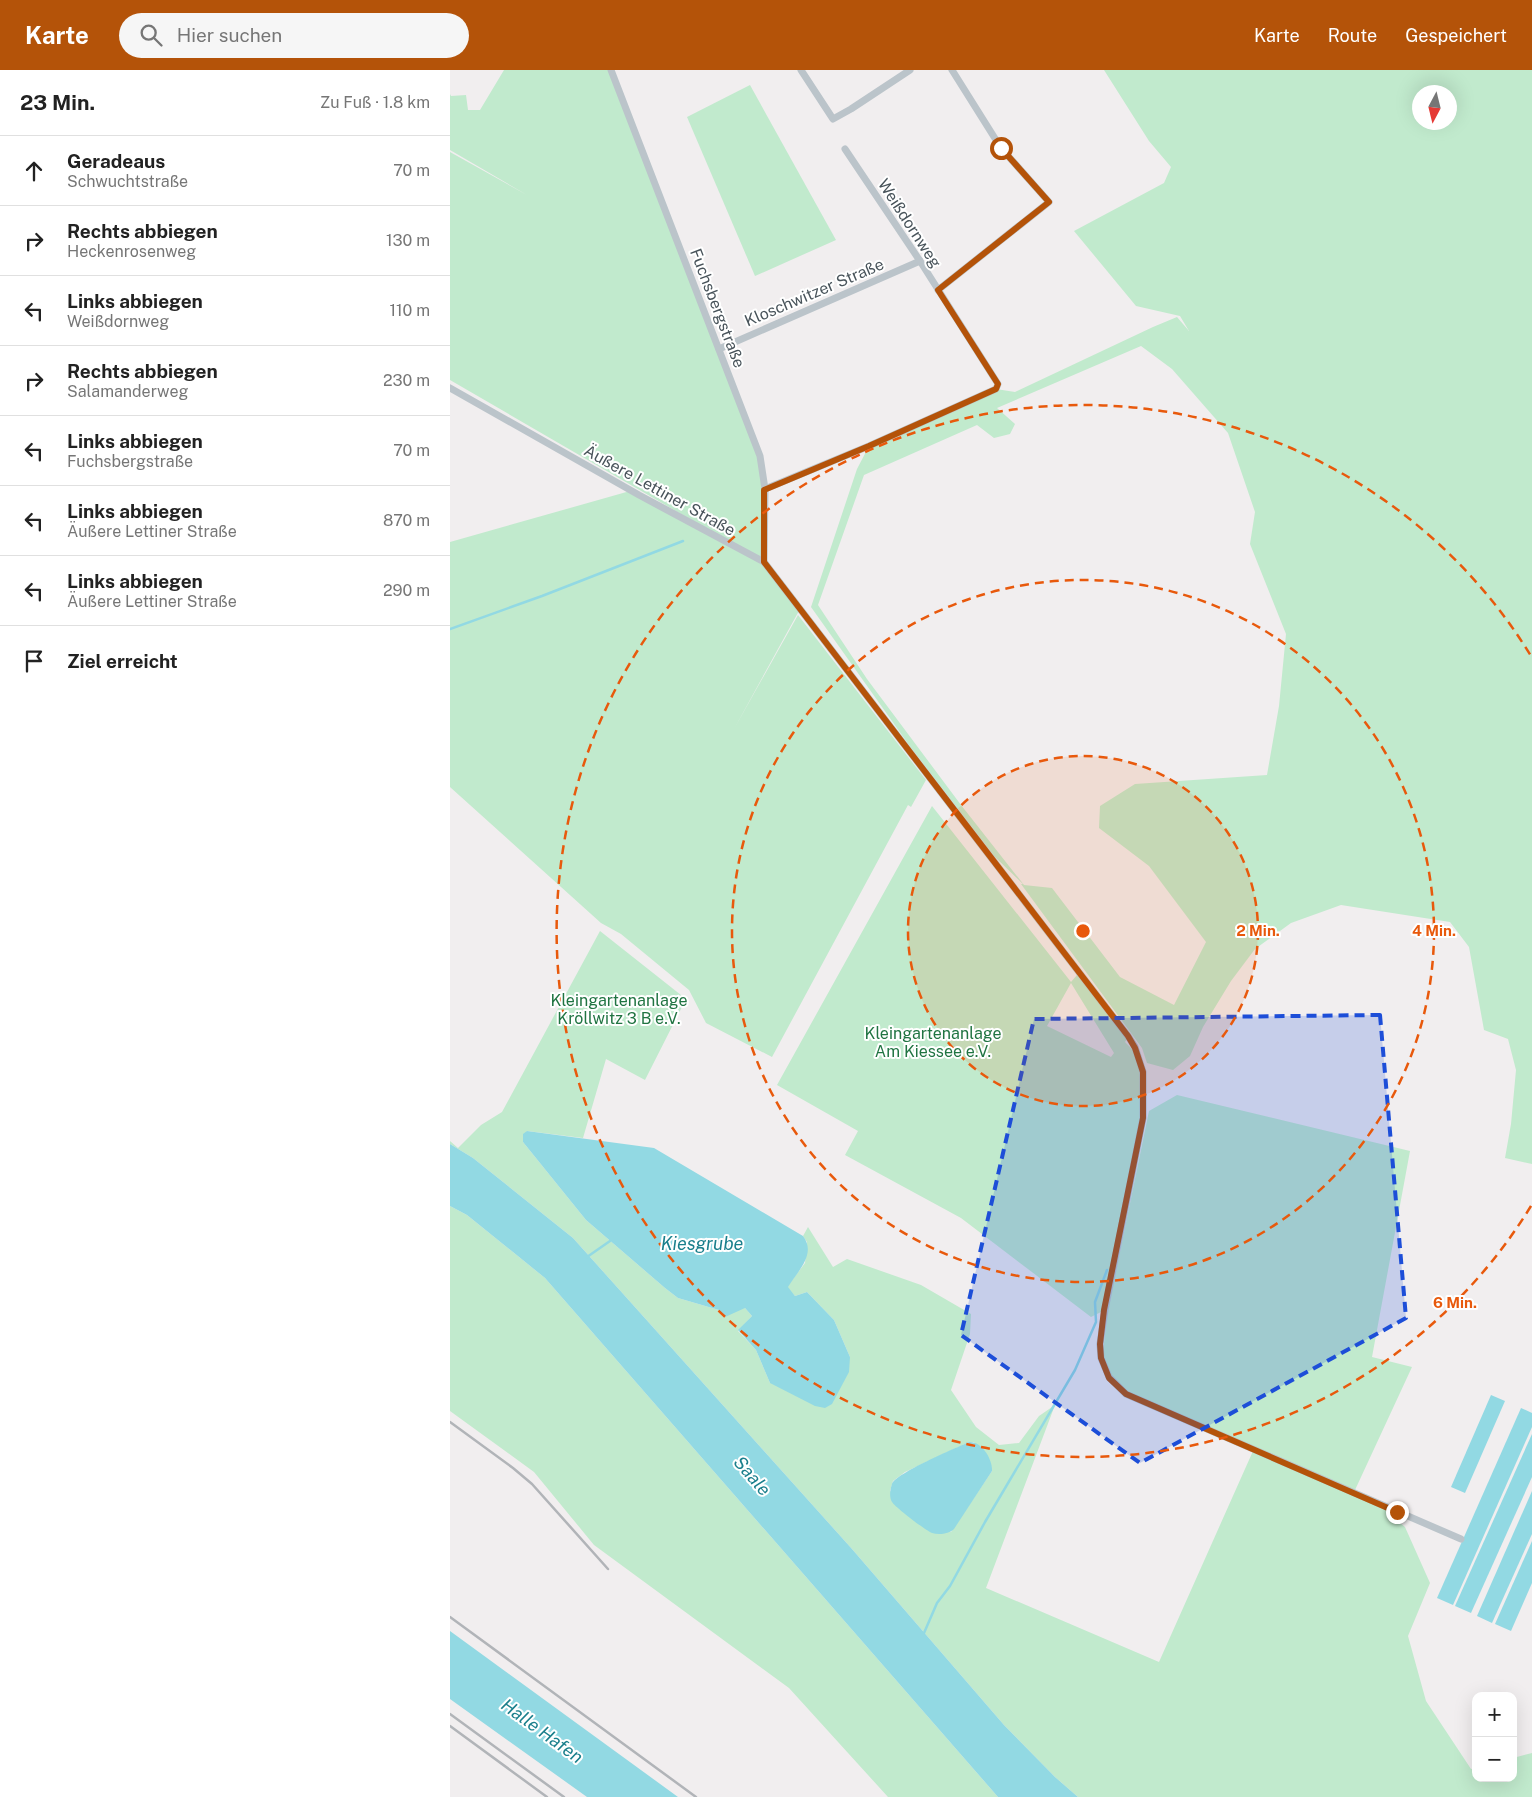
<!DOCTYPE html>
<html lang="de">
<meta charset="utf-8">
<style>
body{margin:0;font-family:"Public Sans",sans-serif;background:#f6f6f6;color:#222}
.controls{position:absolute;right:15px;bottom:15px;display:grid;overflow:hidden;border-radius:10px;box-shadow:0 5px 20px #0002}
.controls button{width:45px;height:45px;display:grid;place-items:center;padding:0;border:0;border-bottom:1px solid #e0e0e0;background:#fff;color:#222;font:25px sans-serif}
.compass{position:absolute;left:962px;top:15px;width:45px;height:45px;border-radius:50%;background:#fff;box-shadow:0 5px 20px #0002;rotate:187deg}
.stop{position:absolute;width:15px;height:15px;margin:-11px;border:4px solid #b45309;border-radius:50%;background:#fff}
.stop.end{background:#b45309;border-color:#fff;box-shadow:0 1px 5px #0008}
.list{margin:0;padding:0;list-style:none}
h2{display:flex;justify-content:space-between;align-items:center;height:65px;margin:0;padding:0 20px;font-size:21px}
h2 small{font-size:16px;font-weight:400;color:#767676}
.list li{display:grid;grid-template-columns:32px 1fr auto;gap:15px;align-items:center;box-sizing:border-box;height:70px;padding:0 20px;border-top:1px solid #e0e0e0}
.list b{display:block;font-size:19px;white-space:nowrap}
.list p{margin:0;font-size:16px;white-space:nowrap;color:#767676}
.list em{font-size:16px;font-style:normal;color:#767676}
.icon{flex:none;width:28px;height:28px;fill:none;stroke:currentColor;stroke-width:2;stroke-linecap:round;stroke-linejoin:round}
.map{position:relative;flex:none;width:1082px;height:1727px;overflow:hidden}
header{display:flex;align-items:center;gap:30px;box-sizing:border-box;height:70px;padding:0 25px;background:#b45309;color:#fff}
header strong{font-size:24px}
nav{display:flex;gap:28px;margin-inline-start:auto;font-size:18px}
.search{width:350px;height:45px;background:#f6f6f6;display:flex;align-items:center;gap:12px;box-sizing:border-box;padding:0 18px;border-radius:28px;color:#767676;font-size:19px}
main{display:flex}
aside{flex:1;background:#fff}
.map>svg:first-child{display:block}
.green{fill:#c1eacd;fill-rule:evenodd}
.water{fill:#92d9e3}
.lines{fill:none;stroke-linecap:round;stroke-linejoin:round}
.stream{stroke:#92d9e3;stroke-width:2.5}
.street{stroke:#bbc4ca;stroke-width:7}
.rail{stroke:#b1b4b8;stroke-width:2.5}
.route{stroke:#b45309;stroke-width:6}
.marked{fill:#1d4ed8;fill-opacity:0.2;stroke:#1d4ed8;stroke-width:4;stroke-dasharray:10 6;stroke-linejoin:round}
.ring{fill:none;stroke:#e8590c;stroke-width:2.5;stroke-dasharray:9 6}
.labels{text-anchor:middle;stroke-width:4;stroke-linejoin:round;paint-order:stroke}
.street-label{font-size:16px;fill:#48535a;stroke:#fff}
.park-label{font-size:16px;fill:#207442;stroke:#fff}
.water-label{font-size:18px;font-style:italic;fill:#1a7f8c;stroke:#fff}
.centre{fill:#e8590c;stroke:#fff;stroke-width:2.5}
.ring-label{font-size:15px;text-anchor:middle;font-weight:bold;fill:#e8590c;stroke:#fff;stroke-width:4;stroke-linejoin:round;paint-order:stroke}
</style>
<header>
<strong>Karte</strong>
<div class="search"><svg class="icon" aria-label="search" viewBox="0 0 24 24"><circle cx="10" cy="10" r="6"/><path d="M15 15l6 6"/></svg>Hier suchen</div>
<nav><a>Karte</a><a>Route</a><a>Gespeichert</a></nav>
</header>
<main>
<aside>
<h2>23 Min.<small>Zu Fuß · 1.8 km</small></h2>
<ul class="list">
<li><svg class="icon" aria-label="ahead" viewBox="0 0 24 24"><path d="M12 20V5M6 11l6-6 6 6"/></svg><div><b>Geradeaus</b><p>Schwuchtstraße</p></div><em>70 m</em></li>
<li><svg class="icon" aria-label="right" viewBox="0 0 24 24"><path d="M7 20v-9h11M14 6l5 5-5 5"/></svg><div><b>Rechts abbiegen</b><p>Heckenrosenweg</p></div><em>130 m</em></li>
<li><svg class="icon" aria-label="left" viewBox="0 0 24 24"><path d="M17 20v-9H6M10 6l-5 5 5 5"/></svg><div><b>Links abbiegen</b><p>Weißdornweg</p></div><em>110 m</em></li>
<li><svg class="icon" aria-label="right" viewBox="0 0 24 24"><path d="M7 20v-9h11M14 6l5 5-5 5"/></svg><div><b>Rechts abbiegen</b><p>Salamanderweg</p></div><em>230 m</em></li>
<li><svg class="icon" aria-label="left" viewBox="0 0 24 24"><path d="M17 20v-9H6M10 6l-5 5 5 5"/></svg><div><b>Links abbiegen</b><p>Fuchsbergstraße</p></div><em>70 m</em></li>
<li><svg class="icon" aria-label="left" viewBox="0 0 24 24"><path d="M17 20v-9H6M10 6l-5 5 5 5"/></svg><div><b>Links abbiegen</b><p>Äußere Lettiner Straße</p></div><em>870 m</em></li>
<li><svg class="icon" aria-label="left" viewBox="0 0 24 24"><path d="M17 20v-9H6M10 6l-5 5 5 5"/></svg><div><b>Links abbiegen</b><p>Äußere Lettiner Straße</p></div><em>290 m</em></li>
<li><svg class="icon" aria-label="arrive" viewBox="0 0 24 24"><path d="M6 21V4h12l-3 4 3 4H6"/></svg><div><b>Ziel erreicht</b></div></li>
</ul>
</aside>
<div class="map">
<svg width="1082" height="1727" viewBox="0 0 1082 1727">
<rect width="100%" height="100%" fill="#f1eeef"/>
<g class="green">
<path d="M54 0H161L310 386 314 411 312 491 0 310V82L77 125 0 80V24L1 26 16 25 18 40H30Z"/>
<path d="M654 0H1082V1094L1055 1088 1061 1054 1066 1000 1058 969 1034 960 1019 877 1000 852 891 835 841 853 805 879 781 911 753 957 740 986 723 1000 697 993 692 978 571 814H573L545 787 459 675 361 537 407 399 419 376 546 319 565 322 703 257 727 247 739 261 730 246 686 236 624 161 714 113 721 97 699 71ZM969 22H999V52H969ZM691 276 722 299 778 363 805 442 800 474 836 564 829 636 817 705 685 714 650 736 649 758 699 796 756 872 724 935 670 907 602 818 574 815 511 735 417 609 368 535 414 405 527 355 544 368 560 364 565 354 547 338Z"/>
<path d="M300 15 386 170 305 206 237 47Z"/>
<path d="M180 421 314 492 350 539 284 659 348 545 476 710 461 737 458 735 322 987 256 953 239 920 171 864 151 853 0 717V472Z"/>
<path d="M482 736 621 912 627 905 677 969 675 972 688 985 693 1002V1048L655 1240 641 1247 511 1148 395 1085 408 1061 327 1015ZM621 913 664 983 661 987 597 956Z"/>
<path d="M150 861 236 929 195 1010 156 989 133 1068 77 1061 73 1072 136 1150 215 1218 228 1228 269 1240 295 1238 302 1246 288 1261 306 1280 320 1313 400 1287 384 1250 357 1222 345 1226 337 1217 355 1193 357 1172 353 1166 358 1157 383 1197 397 1189 471 1215 521 1244 520 1264 501 1320 526 1357 549 1375 569 1373 589 1346 605 1335 536 1518 709 1592 803 1381 679 1323 662 1310 655 1296 653 1281 658 1240 699 1041 727 1025 960 1081 922 1287 962 1297 905 1420 947 1442 944 1448 955 1457 980 1513 958 1566 976 1631 1021 1699 1026 1698V1708H1063V1688L1082 1683V1727H628L605 1707 554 1655 402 1479 123 1168 23 1088 0 1074V1071L8 1078 31 1055 52 1042ZM519 1372H524L542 1401 501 1462 440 1421 443 1411 455 1402Z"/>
<path d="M0 1136 17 1145 95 1208 548 1727H438L339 1618 144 1475 84 1402 0 1341Z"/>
</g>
<g class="water">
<path d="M77 1061 204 1078 353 1166C367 1184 347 1202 338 1217L345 1226 357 1222 384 1250 400 1287 399 1302 382 1334 375 1338 365 1336 320 1313 306 1280 288 1260 302 1246 295 1238 275 1247 269 1240 228 1228 215 1218 136 1150 73 1072V1064Z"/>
<path d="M0 1074 23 1088 123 1168 402 1479 554 1655 605 1707 628 1727H548L95 1208 17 1145 0 1136Z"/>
<path d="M1041 1325 1055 1331 1015 1423 1001 1417Z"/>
<path d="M1071 1338 1082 1343V1357L1003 1535 987 1528Z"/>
<path d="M1082 1364V1407L1021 1543 1005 1536Z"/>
<path d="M519 1372C532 1371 543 1390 542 1401L504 1459C499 1464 489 1465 482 1463 475 1460 446 1438 442 1432 439 1427 440 1420 442 1414 446 1403 506 1378 519 1372Z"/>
<path d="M1082 1421V1464L1042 1553 1027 1546Z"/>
<path d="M1082 1471V1513L1061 1561 1045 1554Z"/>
<path d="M0 1560V1561L228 1727H137L0 1629Z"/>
</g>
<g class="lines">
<g class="stream">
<path d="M0 559 92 526 233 471"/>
<path d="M137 1187 160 1171"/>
<path d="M474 1563 487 1533 500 1516 535 1452 625 1300 646 1252 645 1232 657 1200"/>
</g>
<g class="street">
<path d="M161 0 310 386 315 419 314 492"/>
<path d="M351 0 383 49 401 39 460 0"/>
<path d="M488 220 599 132 551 78 502 0"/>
<path d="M269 279 470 191"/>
<path d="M0 318 189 425 314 492 678 966 685 977 693 1002V1048L655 1240 650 1274 651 1288 659 1307 676 1324 1011 1469"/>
<path d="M315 419 419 376 546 319 548 314 470 191 395 79"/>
</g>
<g class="rail">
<path d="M0 1352 63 1398 82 1414 158 1499"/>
<path d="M0 1547 246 1727"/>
<path d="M0 1644 114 1727"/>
<path d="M0 1656 97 1727"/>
</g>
</g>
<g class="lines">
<path class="route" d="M551 78 599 132 488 220 548 314 546 319 419 376 314 420V492L678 966 685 978 693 1002V1048L654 1240 650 1274 651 1288 659 1308 676 1324 947 1442"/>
</g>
<path class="marked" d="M930 945 956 1248 690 1393 511 1265 584 949Z"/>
<circle cx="633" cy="861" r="175" fill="#e8590c" fill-opacity=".12"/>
<g class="ring">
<circle cx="633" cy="861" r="175"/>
<circle cx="633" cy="861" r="351"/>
<path d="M1081 1136A526 526 0 1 1 1081 586"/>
</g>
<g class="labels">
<g class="street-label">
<text transform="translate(460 153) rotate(57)" y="6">Weißdornweg</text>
<text transform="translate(364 222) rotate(-23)" y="6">Kloschwitzer Straße</text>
<text transform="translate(268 238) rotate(69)" y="6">Fuchsbergstraße</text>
<text transform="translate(210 420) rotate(29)" y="6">Äußere Lettiner Straße</text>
</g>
<g class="park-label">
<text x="169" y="936">Kleingartenanlage<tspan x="169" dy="18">Kröllwitz 3 B e.V.</tspan></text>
<text x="483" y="969">Kleingartenanlage<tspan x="483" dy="18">Am Kiessee e.V.</tspan></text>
</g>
<g class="water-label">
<text x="252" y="1180">Kiesgrube</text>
<text transform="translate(302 1406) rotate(49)" y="6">Saale</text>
<text transform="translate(92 1661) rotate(36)" y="6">Halle Hafen</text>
</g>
</g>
<circle cx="633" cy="861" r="8" class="centre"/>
<g class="ring-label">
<text x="808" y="866">2 Min.</text>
<text x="984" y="866">4 Min.</text>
<text x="1005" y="1238">6 Min.</text>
</g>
</svg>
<div class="controls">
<button>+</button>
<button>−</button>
</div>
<svg class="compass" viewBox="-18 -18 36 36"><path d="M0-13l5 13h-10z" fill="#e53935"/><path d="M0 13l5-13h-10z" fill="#767676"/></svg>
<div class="stop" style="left:551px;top:78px"></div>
<div class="stop end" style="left:947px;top:1442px"></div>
</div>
</main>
